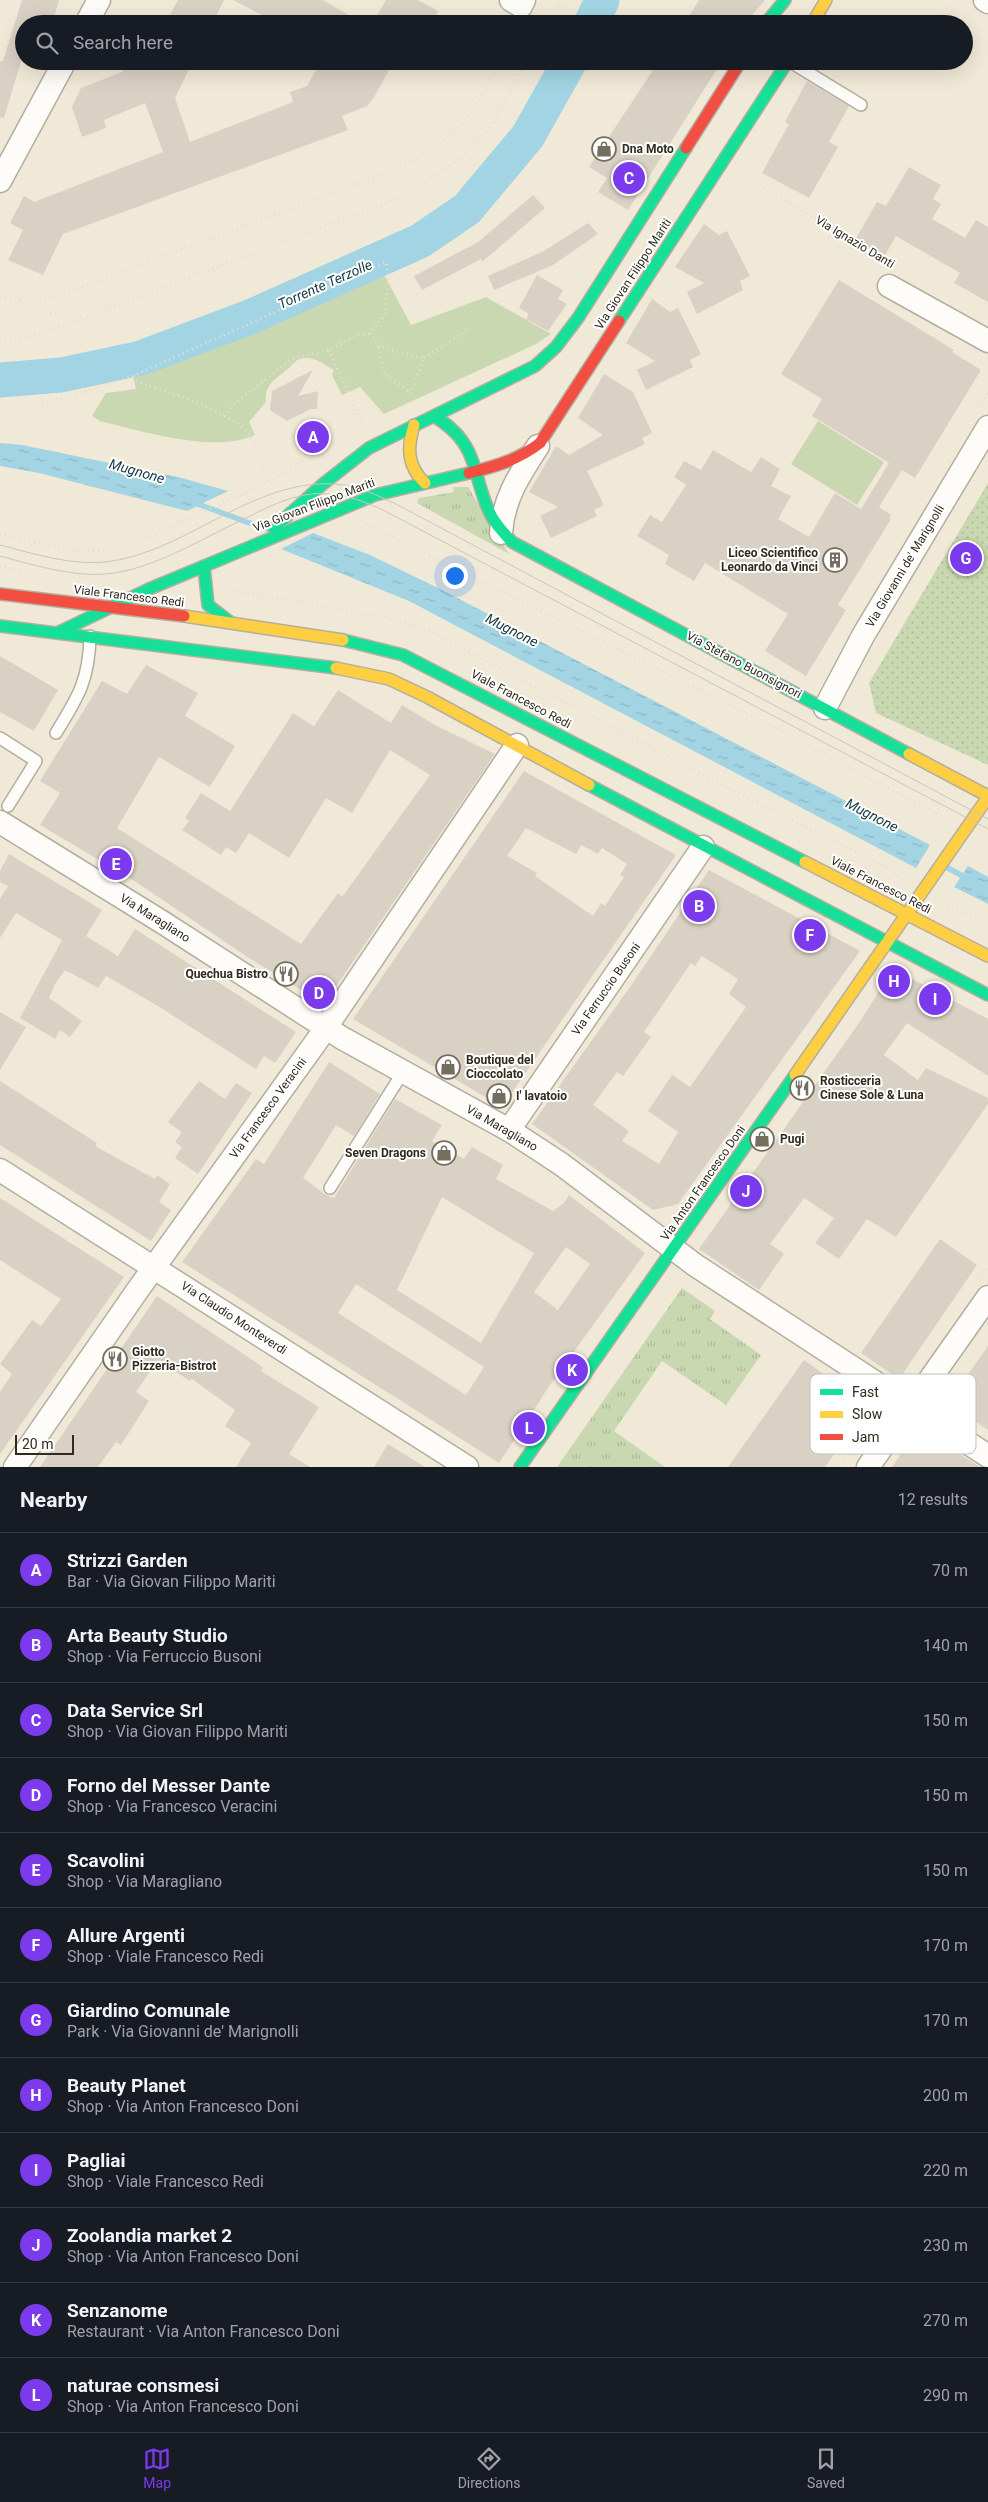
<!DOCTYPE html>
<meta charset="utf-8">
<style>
body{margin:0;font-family:Roboto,sans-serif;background:#242831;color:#f1f3f6}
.scale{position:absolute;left:15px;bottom:12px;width:59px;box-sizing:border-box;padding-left:5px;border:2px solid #312b1e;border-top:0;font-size:14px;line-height:18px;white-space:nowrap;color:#312b1e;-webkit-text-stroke:4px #fff;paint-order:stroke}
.you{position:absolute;left:454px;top:575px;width:18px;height:18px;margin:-12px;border:4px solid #fff;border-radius:50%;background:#1a73e8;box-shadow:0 0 0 8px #1a73e833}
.badge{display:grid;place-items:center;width:32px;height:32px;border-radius:50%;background:#7c3aed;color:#fff;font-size:16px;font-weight:700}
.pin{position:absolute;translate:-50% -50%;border:2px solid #fff;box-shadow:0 1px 5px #0006}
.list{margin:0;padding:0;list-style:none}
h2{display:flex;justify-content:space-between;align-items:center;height:65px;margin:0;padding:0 20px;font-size:21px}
h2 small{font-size:16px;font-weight:400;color:#9ea1a6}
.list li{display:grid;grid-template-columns:32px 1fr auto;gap:15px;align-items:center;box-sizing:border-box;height:75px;padding:0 20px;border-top:1px solid #363941}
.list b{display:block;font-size:19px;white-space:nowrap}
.list p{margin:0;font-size:16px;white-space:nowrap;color:#9ea1a6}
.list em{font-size:16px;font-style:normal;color:#9ea1a6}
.icon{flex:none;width:28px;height:28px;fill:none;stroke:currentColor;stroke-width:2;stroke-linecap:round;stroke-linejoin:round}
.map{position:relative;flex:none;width:988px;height:1467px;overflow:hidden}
.search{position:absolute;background:#171b24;box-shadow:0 5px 20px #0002;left:15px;right:15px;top:15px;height:55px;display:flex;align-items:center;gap:12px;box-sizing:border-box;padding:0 18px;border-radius:28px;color:#9ea1a6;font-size:19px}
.sheet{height:965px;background:#171b24}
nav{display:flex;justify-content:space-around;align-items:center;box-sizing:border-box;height:70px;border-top:1px solid #363941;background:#171b24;font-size:14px;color:#9ea1a6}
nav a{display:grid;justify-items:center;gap:2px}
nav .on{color:#7c3aed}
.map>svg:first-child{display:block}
.grass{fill:url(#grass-tufts)}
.park{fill:url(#park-dots)}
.garden{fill:#cad8b1}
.water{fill:url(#water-ripples)}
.pier{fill:#f1e9d7}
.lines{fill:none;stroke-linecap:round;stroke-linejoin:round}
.stream{stroke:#a2d4e3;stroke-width:5.5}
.river{stroke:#a2d4e3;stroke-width:35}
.building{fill:#dad1c5;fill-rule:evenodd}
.lane-casing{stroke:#b4aea0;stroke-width:14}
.street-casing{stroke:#b4aea0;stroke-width:25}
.fast-casing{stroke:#b4aea0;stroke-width:14}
.slow-casing{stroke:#b4aea0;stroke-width:14}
.jam-casing{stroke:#b4aea0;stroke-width:14}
.path{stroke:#e2dfda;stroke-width:3;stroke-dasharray:1 4;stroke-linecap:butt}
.lane{stroke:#fdfcf9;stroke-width:11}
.street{stroke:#fdfcf9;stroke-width:22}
.fast{stroke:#16e098;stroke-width:11}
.slow{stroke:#ffcf43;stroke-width:11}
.jam{stroke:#f24e42;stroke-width:11}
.tram{stroke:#c8c6c2;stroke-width:1}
.labels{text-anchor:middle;stroke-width:4;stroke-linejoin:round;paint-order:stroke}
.poi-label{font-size:12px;font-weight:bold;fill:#312b1e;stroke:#fff;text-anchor:start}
.street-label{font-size:12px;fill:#312b1e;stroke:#fff}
.water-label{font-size:14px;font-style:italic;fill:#163946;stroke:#fff}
.key{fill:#fff;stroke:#c1bfbc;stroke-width:1}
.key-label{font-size:14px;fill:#312b1e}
</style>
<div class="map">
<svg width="988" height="1467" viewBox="0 0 988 1467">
<defs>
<pattern id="grass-tufts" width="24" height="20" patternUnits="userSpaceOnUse" patternTransform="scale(1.25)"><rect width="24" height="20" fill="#cad8b1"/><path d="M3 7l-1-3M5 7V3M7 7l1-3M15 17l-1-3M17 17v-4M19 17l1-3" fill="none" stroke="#aeba98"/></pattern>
<pattern id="park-dots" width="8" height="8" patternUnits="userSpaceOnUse" patternTransform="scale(1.25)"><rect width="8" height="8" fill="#cad8b1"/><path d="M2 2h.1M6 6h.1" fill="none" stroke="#aeba98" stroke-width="1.8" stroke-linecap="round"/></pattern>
<pattern id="water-ripples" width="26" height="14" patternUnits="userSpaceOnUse" patternTransform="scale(1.25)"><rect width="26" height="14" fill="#a2d4e3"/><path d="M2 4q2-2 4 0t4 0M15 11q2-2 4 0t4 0" fill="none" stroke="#8cb6c2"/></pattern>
</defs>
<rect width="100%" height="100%" fill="#f1e9d7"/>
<g class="grass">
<path d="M453 487H468L509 554 417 503 419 498 454 492Z"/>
<path d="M682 1288 715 1311 710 1319 761 1355 726 1405 662 1361 614 1431 665 1467H557Z"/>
</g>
<path class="park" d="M988 483V765L876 713 869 683Z"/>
<g class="garden">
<path d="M380 267 411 325 486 297 551 334 536 344 384 414 360 387 342 395 332 375 334 370C325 365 315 357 305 358 296 359 294 363 289 368 277 379 264 383 266 402L249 422 255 435C215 454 142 431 100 421L92 416 106 393 136 389 131 369Z"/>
<path d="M818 421 884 462 857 505 791 464Z"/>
</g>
<g class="water">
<path d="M0 443 22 445 178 477 228 491 187 511 39 473 0 466Z"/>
<path d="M313 533 370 555 438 588 930 845 916 868 409 601 281 549Z"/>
<path d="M968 866 988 877V904L954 887Z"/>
</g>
<path class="pier" d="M231 490 230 493 188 513H184Z"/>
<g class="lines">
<g class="stream">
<path d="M195 503 266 529"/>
<path d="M948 868 968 879"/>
</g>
<g class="river">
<path d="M591 24 602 0"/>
<path d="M0 380 61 375 141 358 250 317 420 241 467 209 528 136 570 61"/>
</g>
</g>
<g class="building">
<path d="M22 0H59L52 24H24V52L4 118 0 117V61H3Z"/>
<path d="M178 0H224L212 24H165Z"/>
<path d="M233 0H323L364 24H279Z"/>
<path d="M386 0H418L438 11 431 24H372Z"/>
<path d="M699 0H765L753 14 750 24H684Z"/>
<path d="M128 61H193L175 98 190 142 293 102 290 92 307 86 321 61H394L373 99 367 106 342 116 348 130 63 234 43 275 8 260 23 230 10 223 24 196 34 202 163 152 145 103 104 120 106 128 82 137 72 107 81 88 122 72Z"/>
<path d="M659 61H722L628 210 598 192 607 178 589 167Z"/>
<path d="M807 81 849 106 829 142 838 147 809 198 762 173 789 124 785 122Z"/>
<path d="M909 167 941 185 933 199 941 204 932 219 965 238 976 220 988 227V302L954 283 960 273 896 236 884 257 855 240 877 202 886 206Z"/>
<path d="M533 195 545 208 482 262 481 259 422 290 414 276 478 242Z"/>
<path d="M588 223 598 234 553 265 494 290 488 276 544 251Z"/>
<path d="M704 224 719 235 727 231 750 276 740 281 743 290 697 314 687 292 704 283 675 267Z"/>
<path d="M537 275 563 290 558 299 567 304 548 331 526 319 529 314 519 308Z"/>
<path d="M839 280 954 350 952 352 981 370 915 478 902 470 879 507 891 515 889 518 891 519 838 605 846 610 806 676 765 651 788 614 705 563 694 581 665 564 669 555 637 536 650 515 662 522 686 485 674 477 684 461 701 470 713 450 751 472 761 457 780 469 771 486 791 496 778 519 809 537 835 493 861 509 889 463 812 416 822 399 781 374Z"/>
<path d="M652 299 670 312 678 308 701 354 690 360 693 367 646 390 637 370 655 361 626 343Z"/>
<path d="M313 370 298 396 318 391 317 409H311L287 421 270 410 272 391Z"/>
<path d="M604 374 633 392 652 433 642 438 645 444 587 471 604 505 594 510 597 516 551 538 540 516 558 507 529 492 556 446 569 455 603 435 578 418Z"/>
<path d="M0 656 58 690 34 731 0 712Z"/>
<path d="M146 665 198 693 185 716 235 746 210 787 159 757 117 828 301 944 338 893 342 897 430 775 390 750 352 813 326 798 289 858 249 833 236 853 226 847 221 855 182 830 189 821 185 818 201 793 230 811 293 713 314 726 338 690 391 723 402 705 435 725 495 754 324 1004 246 956 136 882 40 825 60 793 40 781 102 681 127 694Z"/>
<path d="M524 771 676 855 502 1107 353 1019ZM526 828 576 854 581 845 598 854 602 848 627 864 620 875 624 877 605 906 601 903 593 916 535 876 537 873 507 856Z"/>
<path d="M9 854 102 910 86 936 118 956 135 929 296 1032 275 1063 264 1056 256 1069 158 1006 106 976 98 988 65 970 55 984 49 998 82 1021 70 1037 60 1030 55 1039 20 1018 62 940 16 913 0 938V899L8 886 0 882V871Z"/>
<path d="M709 870 860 951 678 1204 653 1210 532 1124 630 987ZM702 956 738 979 729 994 746 1007 690 1087 672 1075 648 1111 678 1132 659 1164 622 1141 629 1131 593 1105 617 1072 623 1076 651 1037 644 1032 691 963 695 966Z"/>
<path d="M893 969 988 1019V1076L907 1023 884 1055 918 1080 926 1068 988 1098V1104L896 1237 867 1219 839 1259 815 1243 834 1218 804 1198 770 1244 784 1254 759 1290 699 1249 861 1020Z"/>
<path d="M0 1012 26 1027 0 1070Z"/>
<path d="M329 1062 380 1094 354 1136 336 1125 303 1178 326 1195 334 1198 395 1099 442 1125 432 1141 464 1159 472 1147 503 1165 496 1179 553 1211 564 1203 569 1195 645 1253 550 1385 499 1463 182 1262 256 1159 264 1164ZM442 1197 534 1253 481 1343 397 1290ZM566 1247 590 1264 558 1310 534 1292ZM356 1284 484 1367 466 1395 338 1313Z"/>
<path d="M0 1081 97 1143 95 1146 155 1179 157 1175 170 1184 159 1202 171 1210 151 1241 0 1145Z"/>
<path d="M199 1081 225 1099 236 1083 252 1093 198 1174 175 1158 182 1147 175 1142 182 1132 168 1122Z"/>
<path d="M0 1198 124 1277 0 1454V1392L12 1374 0 1364 32 1320 41 1326 61 1299 0 1260Z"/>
<path d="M940 1239 977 1265 899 1379 861 1353Z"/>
<path d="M157 1296 263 1367 261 1371 319 1407 289 1454 310 1467H236L251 1443 225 1426 235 1410 192 1379 190 1381 158 1360 136 1392 149 1401 121 1445 116 1442 98 1467H40Z"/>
<path d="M988 1346V1430L948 1403Z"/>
<path d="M804 1360 868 1406 825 1467H728Z"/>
<path d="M919 1428 940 1442 980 1467H892Z"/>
<path d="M388 1444 425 1467H374Z"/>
</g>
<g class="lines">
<g class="lane-casing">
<g id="lane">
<path d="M789 61 861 105"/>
<path d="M56 733C78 697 89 681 90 636"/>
<path d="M0 738 36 761 8 806"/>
<path d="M330 1188 403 1072"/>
</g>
</g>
<g class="street-casing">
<g id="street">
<path d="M511 0 521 6 524 0"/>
<path d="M985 0 988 2"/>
<path d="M86 24 99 0"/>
<path d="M0 181 65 61"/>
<path d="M889 286 988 341"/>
<path d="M501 533C503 499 520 474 538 446"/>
<path d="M825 708 864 634 988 427"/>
<path d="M0 822 162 922 342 1038 509 1130 561 1164 695 1265 988 1456"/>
<path d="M509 1130 703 847"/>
<path d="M0 1170 467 1467"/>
<path d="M15 1467 137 1291 316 1042 517 745"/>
<path d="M868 1467 988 1297"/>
</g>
</g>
<g class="fast-casing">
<g id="fast">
<path d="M765 24 785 0"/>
<path d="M619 321 788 61"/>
<path d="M434 416C445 423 455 430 463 442 477 462 478 489 489 511 494 523 503 532 512 542L909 754"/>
<path d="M274 528 323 484 369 448 535 366 556 347 578 318 686 148"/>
<path d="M204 567 208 605 230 622"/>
<path d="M0 626 336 668"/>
<path d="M59 632 149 589 375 495 469 473"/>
<path d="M343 640 403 655 805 862"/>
<path d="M589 785 988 995"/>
<path d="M520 1467 795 1075"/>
</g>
</g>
<g class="slow-casing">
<g id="slow">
<path d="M812 24 826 0"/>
<path d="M414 425C407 448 407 466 425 483"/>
<path d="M184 616 343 640"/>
<path d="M336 668 389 679 427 697 589 785"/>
<path d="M909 754 988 796"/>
<path d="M805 862 988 956"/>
<path d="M795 1075 988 797"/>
</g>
</g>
<g class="jam-casing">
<g id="jam">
<path d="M686 148 741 61"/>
<path d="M469 473C496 466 518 460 540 443L619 321"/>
<path d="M0 594 184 616"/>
</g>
</g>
<g class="path">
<path d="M547 24 560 0"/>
<path d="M742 175 893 264"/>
<path d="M0 298 28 301 49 299 389 172C418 158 450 142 470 115 481 98 490 79 501 61"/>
<path d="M21 300 24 308 29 310 84 317"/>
<path d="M0 341 17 339 54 329 409 194 463 156 492 125 527 61"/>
<path d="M379 347 384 373 411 393"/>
<path d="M329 350 364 427"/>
<path d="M424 358 467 330"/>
<path d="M133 376C141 386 156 387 168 392 191 400 238 417 251 437 259 450 263 467 268 481"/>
<path d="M42 405 133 376 386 262 389 278 385 314 370 333 379 347 424 358 411 393 416 401"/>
<path d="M979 407 988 393"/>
<path d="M224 416 235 403 292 359 329 350 357 335 370 333"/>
<path d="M366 524 787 734 946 819"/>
<path d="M0 534 74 551H102L128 546 252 490 329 448"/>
<path d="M0 566 23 571"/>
<path d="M228 590 380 616 427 630 726 787 883 865 903 880"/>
<path d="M936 814 945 799"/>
<path d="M943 903 988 924"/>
<path d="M980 1278 988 1267"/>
<path d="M840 1467 879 1409"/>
</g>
<use href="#lane" class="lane"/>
<use href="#street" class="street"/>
<use href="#fast" class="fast"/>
<use href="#slow" class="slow"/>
<use href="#jam" class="jam"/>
<g class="tram">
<path d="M0 545C35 554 75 567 112 561 197 548 270 462 361 489 373 493 384 499 396 504L988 819"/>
<path d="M0 556C38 566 81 580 120 572 162 564 207 536 246 518 272 505 299 491 329 494 348 495 365 502 383 510L988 829"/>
</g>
</g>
<defs>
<g id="shop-ring" transform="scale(1.25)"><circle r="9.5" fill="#fff" stroke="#746e5f" stroke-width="1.5"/><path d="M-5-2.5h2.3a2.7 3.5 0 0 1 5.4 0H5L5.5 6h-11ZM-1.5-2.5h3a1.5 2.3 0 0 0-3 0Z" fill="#746e5f"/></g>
<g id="building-ring" transform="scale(1.25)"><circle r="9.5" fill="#fff" stroke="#746e5f" stroke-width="1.5"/><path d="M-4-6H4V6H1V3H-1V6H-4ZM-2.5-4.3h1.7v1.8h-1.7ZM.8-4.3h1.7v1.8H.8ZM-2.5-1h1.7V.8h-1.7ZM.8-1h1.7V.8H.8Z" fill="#746e5f"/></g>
<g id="restaurant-ring" transform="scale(1.25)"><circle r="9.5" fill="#fff" stroke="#746e5f" stroke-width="1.5"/><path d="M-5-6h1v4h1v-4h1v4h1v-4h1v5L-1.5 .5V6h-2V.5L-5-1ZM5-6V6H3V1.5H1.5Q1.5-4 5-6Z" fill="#746e5f"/></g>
</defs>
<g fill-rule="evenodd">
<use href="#shop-ring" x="604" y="149"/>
<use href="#building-ring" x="835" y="560"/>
<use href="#restaurant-ring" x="286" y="974"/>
<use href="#shop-ring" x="448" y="1067"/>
<use href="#restaurant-ring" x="802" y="1088"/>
<use href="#shop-ring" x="499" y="1096"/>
<use href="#shop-ring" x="762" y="1139"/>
<use href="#shop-ring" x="444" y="1153"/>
<use href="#restaurant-ring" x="115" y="1359"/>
</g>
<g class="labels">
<g class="poi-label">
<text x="622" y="153">Dna Moto</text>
<text x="818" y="557" text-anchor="end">Liceo Scientifico<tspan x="818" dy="14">Leonardo da Vinci</tspan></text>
<text x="268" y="978" text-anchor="end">Quechua Bistro</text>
<text x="466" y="1064">Boutique del<tspan x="466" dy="14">Cioccolato</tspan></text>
<text x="820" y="1085">Rosticceria<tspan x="820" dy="14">Cinese Sole &amp; Luna</tspan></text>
<text x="516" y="1100">I' lavatoio</text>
<text x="780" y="1143">Pugi</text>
<text x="426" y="1157" text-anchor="end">Seven Dragons</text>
<text x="132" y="1356">Giotto<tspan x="132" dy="14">Pizzeria-Bistrot</tspan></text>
</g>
<g class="street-label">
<text transform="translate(855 242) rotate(31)" y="4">Via Ignazio Danti</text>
<text transform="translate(633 274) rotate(-57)" y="4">Via Giovan Filippo Mariti</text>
<text transform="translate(314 505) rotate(-21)" y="4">Via Giovan Filippo Mariti</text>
<text transform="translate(905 566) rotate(-59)" y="4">Via Giovanni de' Marignolli</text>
<text transform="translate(129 596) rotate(7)" y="4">Viale Francesco Redi</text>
<text transform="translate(744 665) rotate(28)" y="4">Via Stefano Buonsignori</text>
<text transform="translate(521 699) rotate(28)" y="4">Viale Francesco Redi</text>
<text transform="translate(881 885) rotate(27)" y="4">Viale Francesco Redi</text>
<text transform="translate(155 918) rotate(32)" y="4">Via Maragliano</text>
<text transform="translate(606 989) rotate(-55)" y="4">Via Ferruccio Busoni</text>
<text transform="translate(268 1108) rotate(-54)" y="4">Via Francesco Veracini</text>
<text transform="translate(502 1128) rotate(30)" y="4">Via Maragliano</text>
<text transform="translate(703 1183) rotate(-55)" y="4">Via Anton Francesco Doni</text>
<text transform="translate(234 1318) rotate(33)" y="4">Via Claudio Monteverdi</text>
</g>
<g class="water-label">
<text transform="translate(325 284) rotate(-24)" y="5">Torrente Terzolle</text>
<text transform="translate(137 471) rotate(16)" y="5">Mugnone</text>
<text transform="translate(512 630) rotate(27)" y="5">Mugnone</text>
<text transform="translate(872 815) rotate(27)" y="5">Mugnone</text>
</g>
</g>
<rect x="810" y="1374" width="166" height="80" rx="8" class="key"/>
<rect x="820" y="1389" width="23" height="6" fill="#16e098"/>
<rect x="820" y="1411" width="23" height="7" fill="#ffcf43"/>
<rect x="820" y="1434" width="23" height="6" fill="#f24e42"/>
<g class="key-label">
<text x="852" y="1397">Fast</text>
<text x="852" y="1419">Slow</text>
<text x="852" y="1442">Jam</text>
</g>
</svg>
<div class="scale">20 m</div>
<div class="you"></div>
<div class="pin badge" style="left:313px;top:437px">A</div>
<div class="pin badge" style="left:699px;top:906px">B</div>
<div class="pin badge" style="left:629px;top:178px">C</div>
<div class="pin badge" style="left:319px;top:993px">D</div>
<div class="pin badge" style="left:116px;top:864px">E</div>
<div class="pin badge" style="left:810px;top:935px">F</div>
<div class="pin badge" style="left:966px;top:558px">G</div>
<div class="pin badge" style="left:894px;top:981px">H</div>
<div class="pin badge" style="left:935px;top:999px">I</div>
<div class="pin badge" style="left:746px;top:1191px">J</div>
<div class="pin badge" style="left:572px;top:1370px">K</div>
<div class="pin badge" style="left:529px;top:1428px">L</div>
<div class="search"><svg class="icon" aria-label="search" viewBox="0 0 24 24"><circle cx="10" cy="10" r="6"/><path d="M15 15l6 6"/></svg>Search here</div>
</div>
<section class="sheet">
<h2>Nearby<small>12 results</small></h2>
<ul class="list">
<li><span class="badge">A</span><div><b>Strizzi Garden</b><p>Bar · Via Giovan Filippo Mariti</p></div><em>70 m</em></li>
<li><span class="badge">B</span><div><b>Arta Beauty Studio</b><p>Shop · Via Ferruccio Busoni</p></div><em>140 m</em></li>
<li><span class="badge">C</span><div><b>Data Service Srl</b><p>Shop · Via Giovan Filippo Mariti</p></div><em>150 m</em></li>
<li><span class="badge">D</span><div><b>Forno del Messer Dante</b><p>Shop · Via Francesco Veracini</p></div><em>150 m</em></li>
<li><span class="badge">E</span><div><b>Scavolini</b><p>Shop · Via Maragliano</p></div><em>150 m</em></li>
<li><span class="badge">F</span><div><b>Allure Argenti</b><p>Shop · Viale Francesco Redi</p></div><em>170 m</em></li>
<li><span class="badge">G</span><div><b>Giardino Comunale</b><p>Park · Via Giovanni de' Marignolli</p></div><em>170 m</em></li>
<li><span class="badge">H</span><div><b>Beauty Planet</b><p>Shop · Via Anton Francesco Doni</p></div><em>200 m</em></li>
<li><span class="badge">I</span><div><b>Pagliai</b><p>Shop · Viale Francesco Redi</p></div><em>220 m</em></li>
<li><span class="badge">J</span><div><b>Zoolandia market 2</b><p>Shop · Via Anton Francesco Doni</p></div><em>230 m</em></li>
<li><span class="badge">K</span><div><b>Senzanome</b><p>Restaurant · Via Anton Francesco Doni</p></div><em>270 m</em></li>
<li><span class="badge">L</span><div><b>naturae consmesi</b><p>Shop · Via Anton Francesco Doni</p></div><em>290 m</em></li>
</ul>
</section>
<nav>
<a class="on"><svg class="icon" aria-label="map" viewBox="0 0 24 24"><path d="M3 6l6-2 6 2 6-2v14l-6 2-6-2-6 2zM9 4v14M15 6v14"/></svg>Map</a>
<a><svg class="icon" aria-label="directions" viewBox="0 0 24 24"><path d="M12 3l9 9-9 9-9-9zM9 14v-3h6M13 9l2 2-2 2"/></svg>Directions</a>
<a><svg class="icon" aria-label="saved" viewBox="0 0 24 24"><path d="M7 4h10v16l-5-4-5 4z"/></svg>Saved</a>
</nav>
